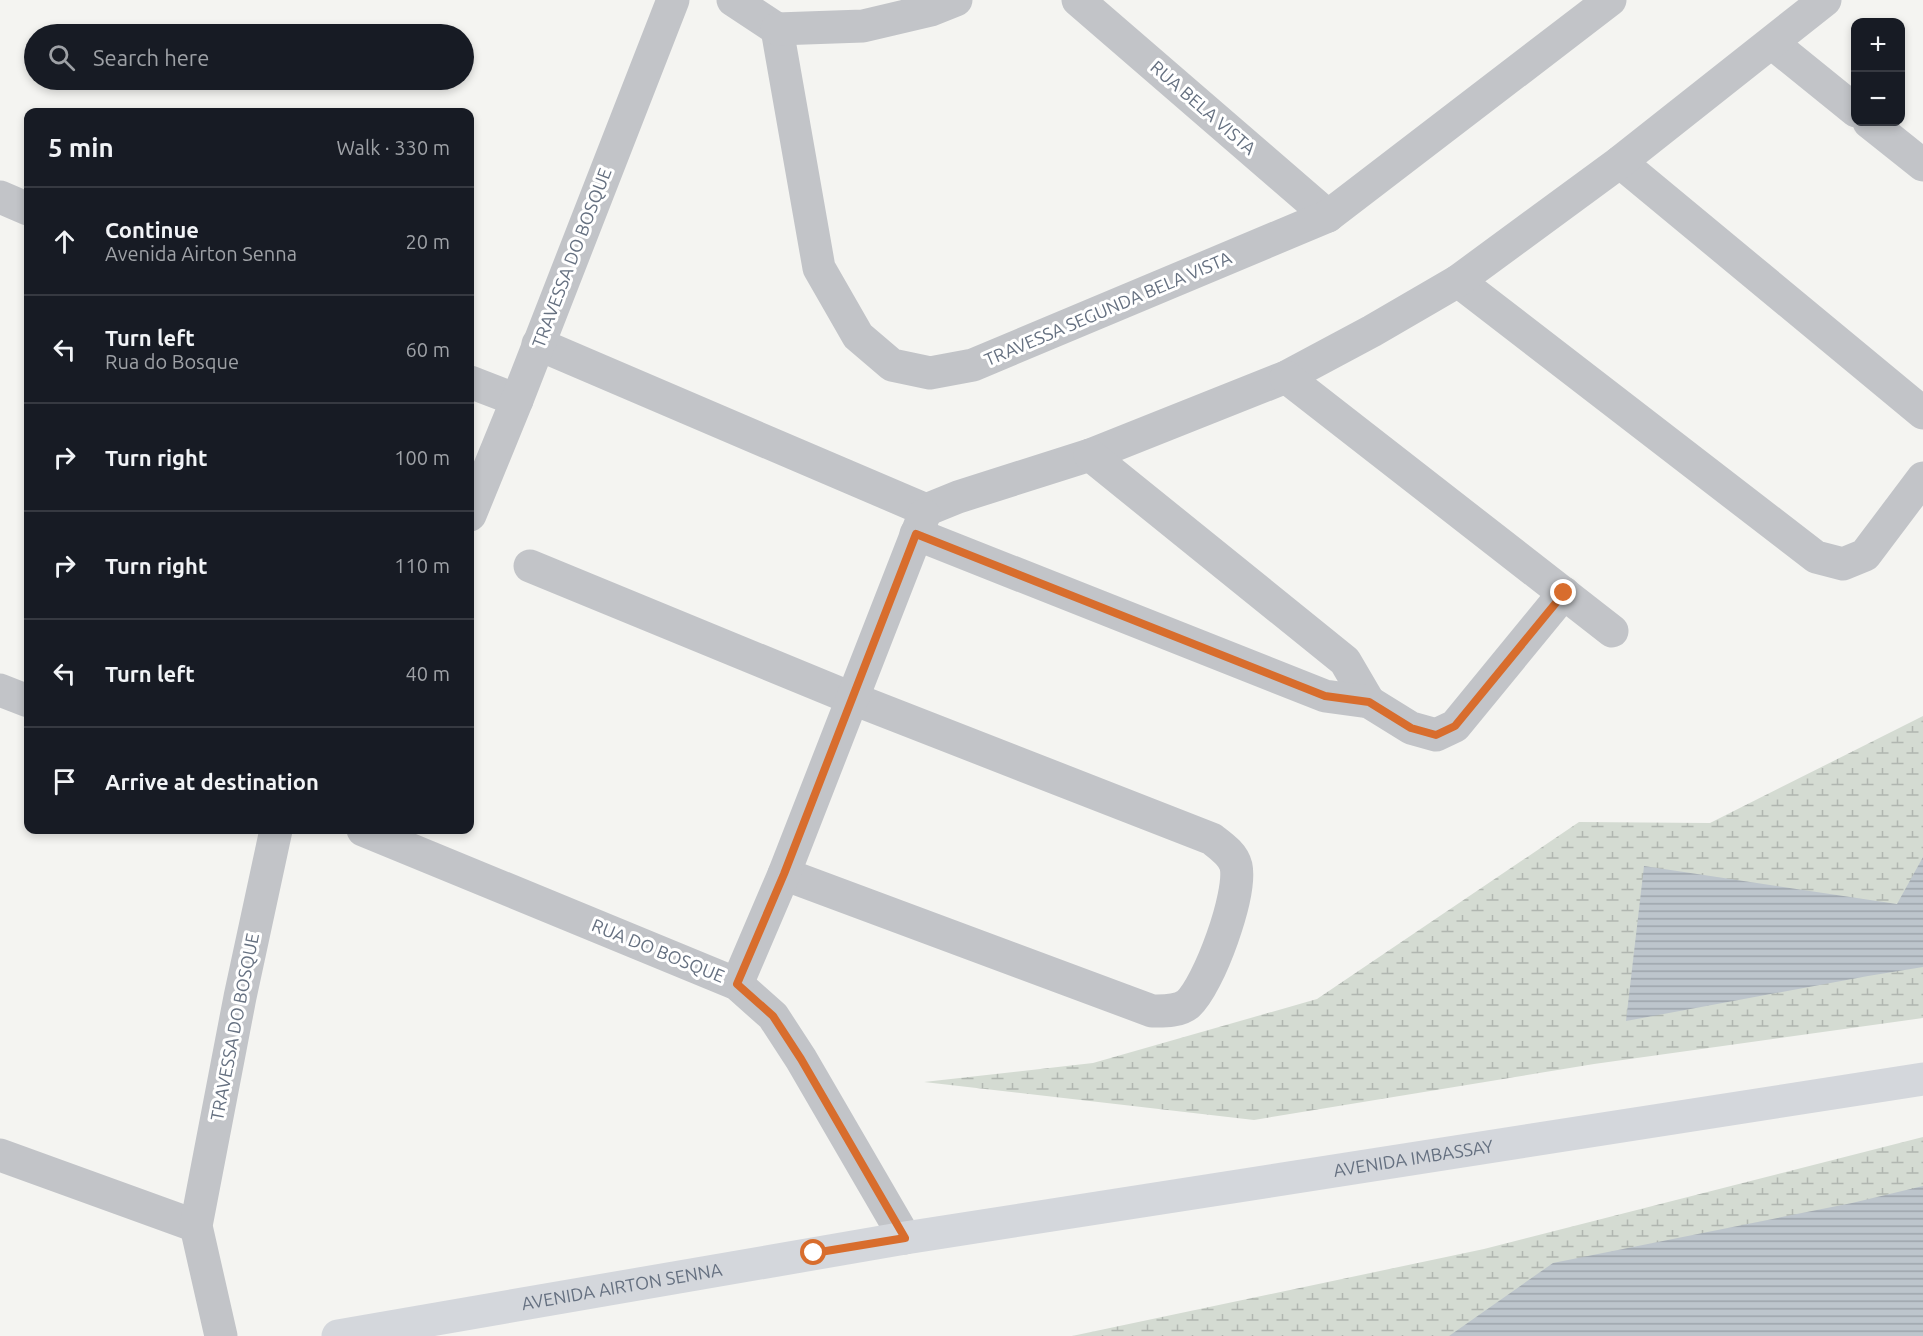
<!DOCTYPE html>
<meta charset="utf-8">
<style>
body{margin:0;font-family:Ubuntu,sans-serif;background:#20242c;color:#f1f3f6}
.controls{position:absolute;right:18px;top:18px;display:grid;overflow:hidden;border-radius:12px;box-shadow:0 3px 9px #0003}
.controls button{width:54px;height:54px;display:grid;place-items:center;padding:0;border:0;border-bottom:2px solid #363941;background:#171b24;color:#f1f3f6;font:30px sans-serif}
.stop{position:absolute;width:18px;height:18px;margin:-14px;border:4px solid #d86d2d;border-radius:50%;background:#fff}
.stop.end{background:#d86d2d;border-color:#fff;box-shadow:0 2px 6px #0008}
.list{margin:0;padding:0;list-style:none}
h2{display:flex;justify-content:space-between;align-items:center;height:78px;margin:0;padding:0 24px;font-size:26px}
h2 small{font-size:20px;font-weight:400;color:#9ea1a6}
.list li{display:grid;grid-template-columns:39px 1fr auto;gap:18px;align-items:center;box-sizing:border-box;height:108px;padding:0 24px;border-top:2px solid #363941}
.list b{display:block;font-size:22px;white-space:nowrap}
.list p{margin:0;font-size:20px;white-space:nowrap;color:#9ea1a6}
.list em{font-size:20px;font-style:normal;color:#9ea1a6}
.icon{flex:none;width:33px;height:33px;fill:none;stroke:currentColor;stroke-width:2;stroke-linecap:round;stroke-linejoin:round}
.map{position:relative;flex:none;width:1923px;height:1336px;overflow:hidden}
.search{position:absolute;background:#171b24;box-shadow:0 3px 9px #0003;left:24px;top:24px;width:450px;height:66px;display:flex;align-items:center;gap:15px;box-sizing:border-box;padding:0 21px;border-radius:33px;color:#9ea1a6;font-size:22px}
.panel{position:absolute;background:#171b24;box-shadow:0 3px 9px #0003;left:24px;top:108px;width:450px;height:726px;border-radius:12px}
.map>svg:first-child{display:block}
.wetland{fill:url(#wetland-marsh)}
.water{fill:url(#water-rules)}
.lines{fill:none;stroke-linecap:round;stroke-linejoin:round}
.street{stroke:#c2c4c8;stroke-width:33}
.secondary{stroke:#d4d7dc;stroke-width:33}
.route{stroke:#d86d2d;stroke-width:8}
.labels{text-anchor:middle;stroke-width:6;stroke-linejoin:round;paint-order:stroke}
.street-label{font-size:18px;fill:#657080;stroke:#fff}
</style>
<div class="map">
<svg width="1923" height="1336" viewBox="0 0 1923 1336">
<defs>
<pattern id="wetland-marsh" width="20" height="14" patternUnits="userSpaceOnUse" patternTransform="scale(1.5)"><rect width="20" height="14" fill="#d4dbd2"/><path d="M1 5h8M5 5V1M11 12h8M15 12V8" fill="none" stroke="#b0b6b0"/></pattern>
<pattern id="water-rules" width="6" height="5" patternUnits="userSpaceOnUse" patternTransform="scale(1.5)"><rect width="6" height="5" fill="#bdc5cc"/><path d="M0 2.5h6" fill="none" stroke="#9da4ab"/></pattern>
</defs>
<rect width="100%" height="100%" fill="#f4f4f1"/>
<g class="wetland">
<path d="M1923 716V1018L1594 1064 1254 1120 924 1082 1093 1063 1317 999 1579 822 1710 823Z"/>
<path d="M1923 1137V1336H1072L1484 1249Z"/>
</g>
<g class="water">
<path d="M1923 857V967L1868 976 1626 1021 1644 866 1897 904Z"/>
<path d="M1923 1186V1336H1449L1553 1263 1852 1203Z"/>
</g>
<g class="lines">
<g class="street">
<path d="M733 0 777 29"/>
<path d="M1078 0 1328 216"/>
<path d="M777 29 819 268 858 336 892 365 930 373 973 365 1328 216 1610 0"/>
<path d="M777 29 863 26 931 10 956 0"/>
<path d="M1772 43 1856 111"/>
<path d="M1869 122 1923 165"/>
<path d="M1620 162 1923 413"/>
<path d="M0 197 28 209"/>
<path d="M1458 281 1816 557 1843 564 1865 555 1923 478"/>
<path d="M538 344 926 510 958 497 1090 455 1286 377 1372 331 1458 281 1620 162 1825 0"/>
<path d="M1286 377 1612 631"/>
<path d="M470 382 517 400"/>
<path d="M1090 455 1345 661 1369 702"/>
<path d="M470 515 517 400 673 0"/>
<path d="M916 534 1325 696 1369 702 1411 728 1436 735 1455 726 1564 593"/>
<path d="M530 566 851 698 1212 839C1221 846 1233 854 1236 866 1242 894 1209 985 1188 1004 1178 1012 1163 1011 1152 1011L784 874"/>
<path d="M0 690 28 701"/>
<path d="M363 830 737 984 773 1016 801 1059 905 1238"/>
<path d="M737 984 784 874 924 515"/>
<path d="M0 1155 196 1226"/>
<path d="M221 1336 196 1226 240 997 276 830"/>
</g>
<path class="secondary" id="s1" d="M338 1336 905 1238 1923 1079"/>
</g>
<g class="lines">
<path class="route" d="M814 1253 905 1238 801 1059 773 1016 737 984 784 874 916 534 1325 696 1369 702 1411 728 1436 735 1455 726 1564 593"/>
</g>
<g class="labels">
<g class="street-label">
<text transform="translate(1203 108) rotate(41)" y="6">RUA BELA VISTA</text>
<text transform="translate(572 258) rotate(-69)" y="6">TRAVESSA DO BOSQUE</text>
<text transform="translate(1108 309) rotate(-23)" y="6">TRAVESSA SEGUNDA BELA VISTA</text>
<text transform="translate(658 951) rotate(22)" y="6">RUA DO BOSQUE</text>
<text transform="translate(235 1027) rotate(-79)" y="6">TRAVESSA DO BOSQUE</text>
<text dy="6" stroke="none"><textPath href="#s1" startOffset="1090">AVENIDA IMBASSAY</textPath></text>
<text dy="6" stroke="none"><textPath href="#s1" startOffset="288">AVENIDA AIRTON SENNA</textPath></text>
</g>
</g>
</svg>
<div class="controls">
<button>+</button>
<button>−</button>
</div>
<div class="stop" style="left:814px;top:1253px"></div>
<div class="stop end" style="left:1564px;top:593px"></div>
<div class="search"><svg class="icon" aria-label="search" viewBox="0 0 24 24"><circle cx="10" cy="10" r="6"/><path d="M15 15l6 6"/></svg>Search here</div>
<section class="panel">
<h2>5 min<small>Walk · 330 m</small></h2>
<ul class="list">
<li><svg class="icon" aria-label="ahead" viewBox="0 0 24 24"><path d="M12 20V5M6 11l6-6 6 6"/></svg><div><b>Continue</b><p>Avenida Airton Senna</p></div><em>20 m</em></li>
<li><svg class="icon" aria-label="left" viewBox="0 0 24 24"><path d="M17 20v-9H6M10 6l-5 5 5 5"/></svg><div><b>Turn left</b><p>Rua do Bosque</p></div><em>60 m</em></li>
<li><svg class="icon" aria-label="right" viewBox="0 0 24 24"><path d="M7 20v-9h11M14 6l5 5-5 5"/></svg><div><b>Turn right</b></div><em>100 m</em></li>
<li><svg class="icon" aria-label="right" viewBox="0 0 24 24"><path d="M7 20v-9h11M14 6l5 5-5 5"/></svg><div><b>Turn right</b></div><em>110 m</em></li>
<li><svg class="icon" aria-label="left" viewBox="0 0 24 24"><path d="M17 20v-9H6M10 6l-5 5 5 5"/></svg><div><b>Turn left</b></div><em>40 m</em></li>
<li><svg class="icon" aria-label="arrive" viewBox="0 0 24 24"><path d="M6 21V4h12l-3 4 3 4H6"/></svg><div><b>Arrive at destination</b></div></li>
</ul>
</section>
</div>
